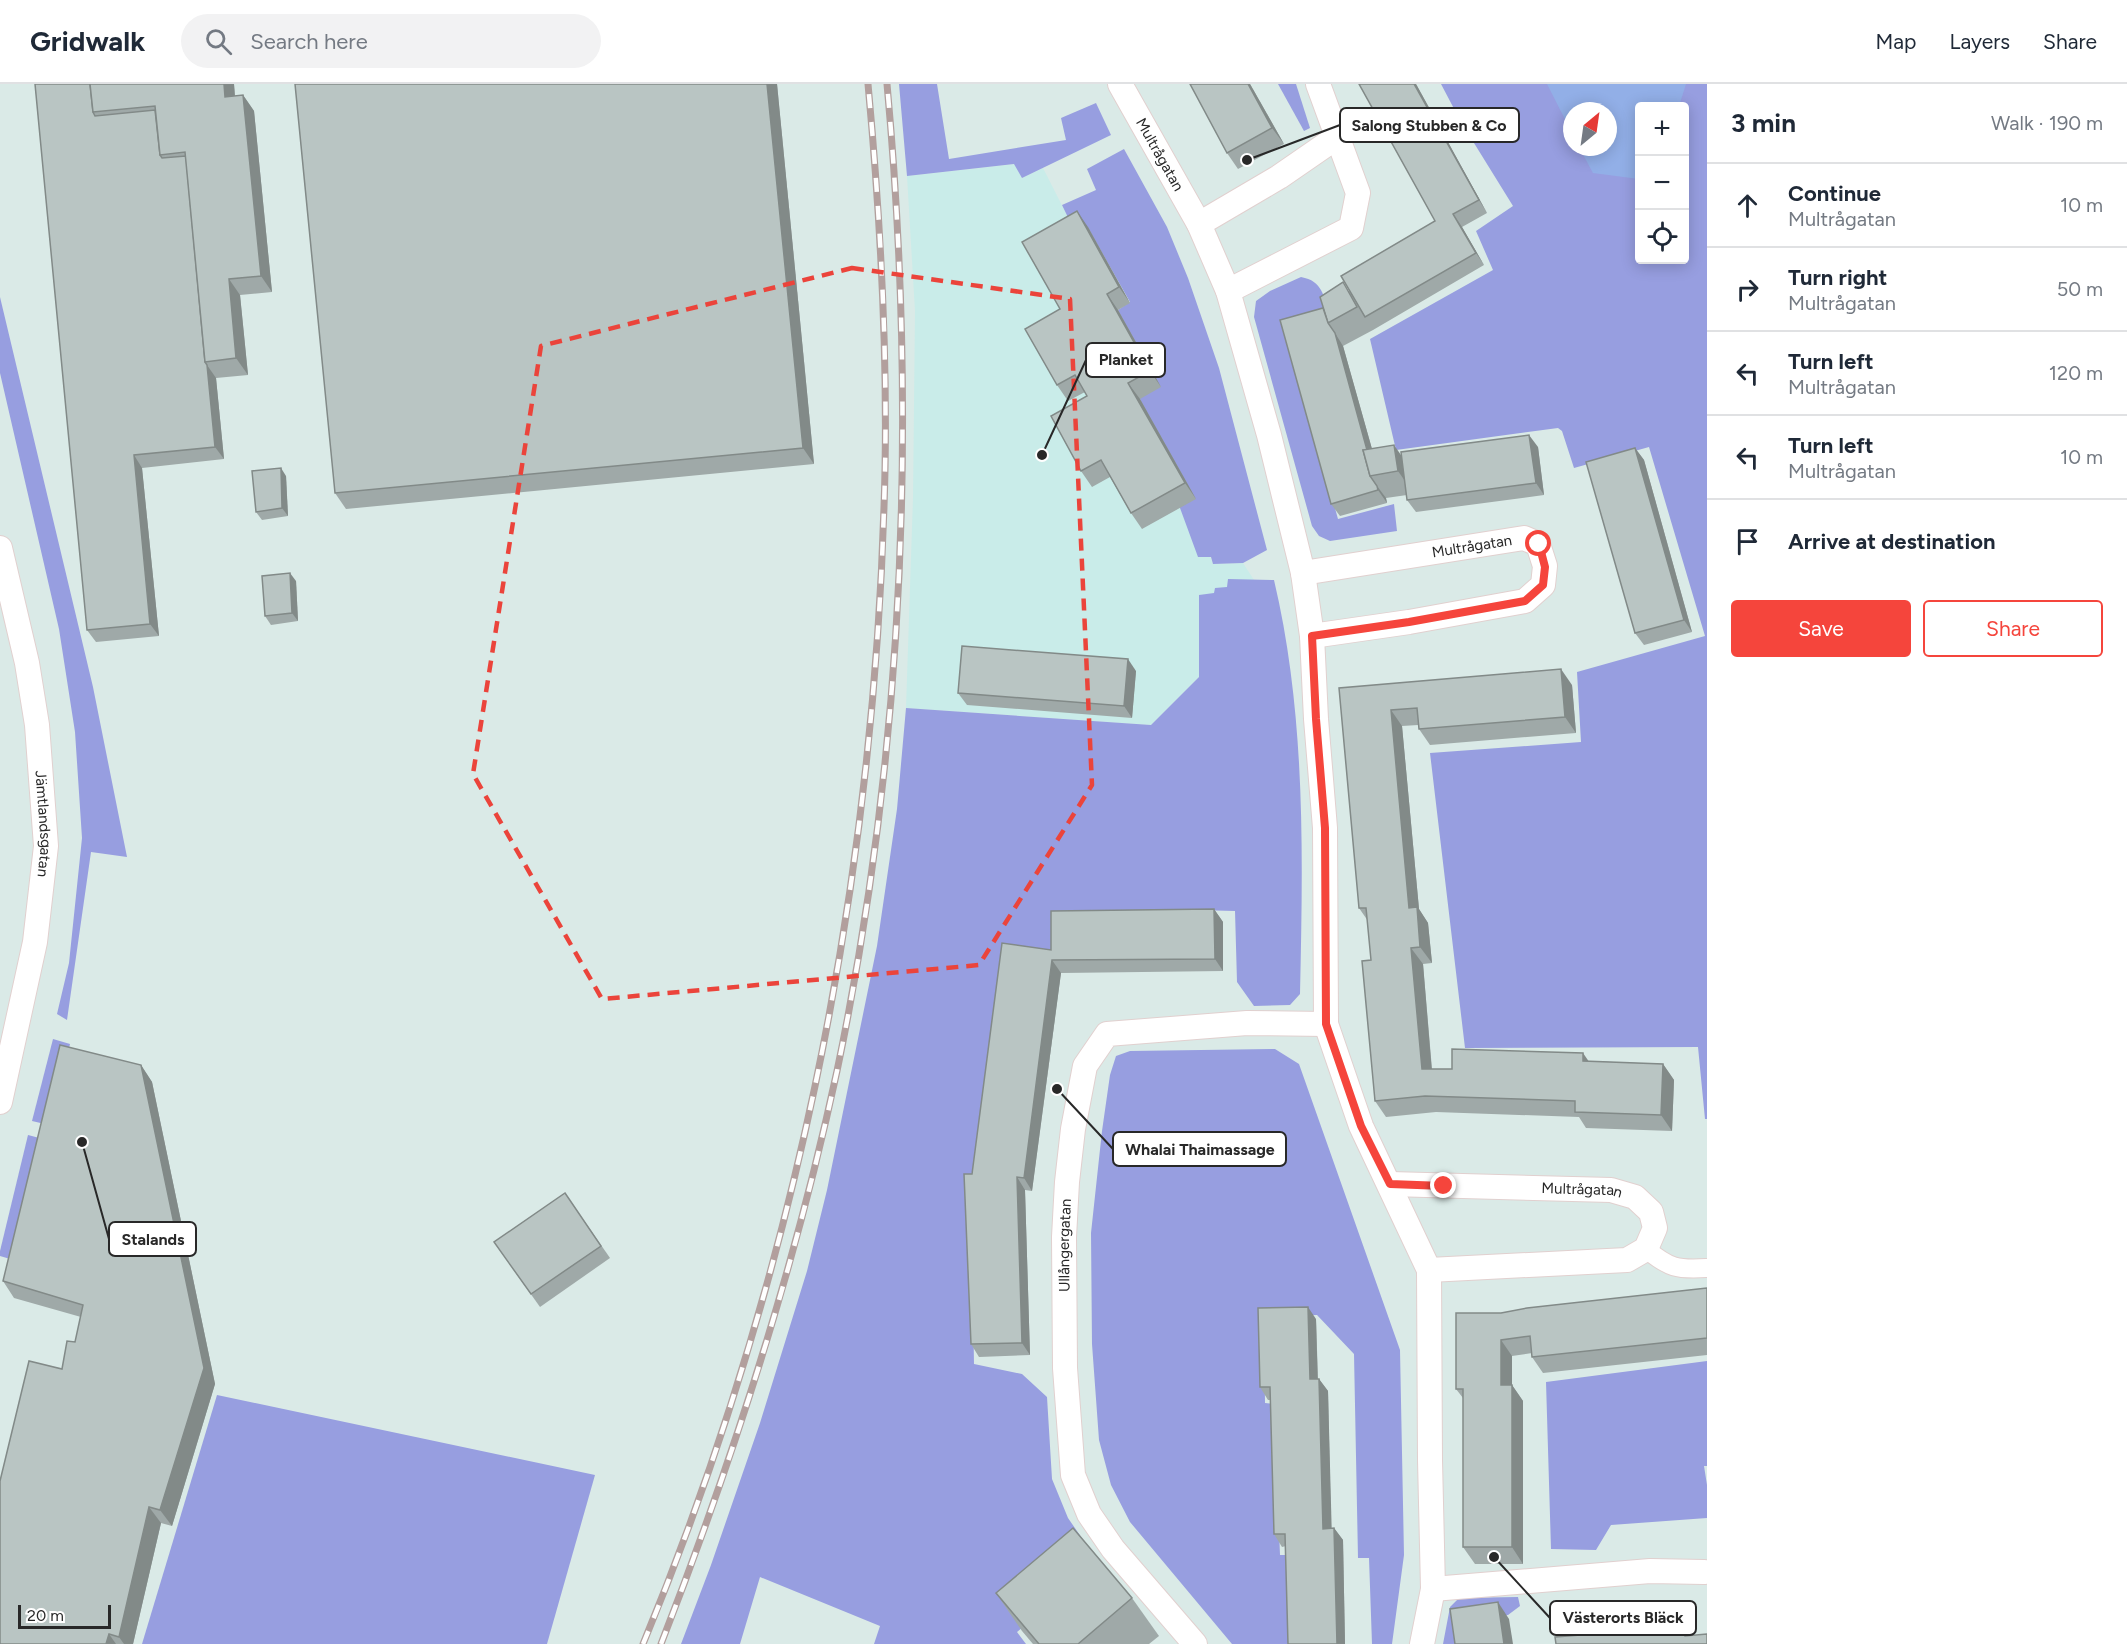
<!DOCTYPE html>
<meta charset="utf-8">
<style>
body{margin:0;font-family:Figtree,sans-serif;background:#f2f2f3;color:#1f2937}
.controls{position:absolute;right:18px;top:18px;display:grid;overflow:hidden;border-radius:6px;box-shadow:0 3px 15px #0003}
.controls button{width:54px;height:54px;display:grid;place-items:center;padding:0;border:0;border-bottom:2px solid #e0e1e3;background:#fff;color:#1f2937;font:30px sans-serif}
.compass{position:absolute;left:1563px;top:18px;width:54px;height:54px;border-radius:50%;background:#fff;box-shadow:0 3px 15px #0003;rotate:29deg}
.scale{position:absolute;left:18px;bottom:15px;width:93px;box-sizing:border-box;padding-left:6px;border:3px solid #282828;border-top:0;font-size:16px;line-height:21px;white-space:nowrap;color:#282828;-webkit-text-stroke:4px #fff;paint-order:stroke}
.stop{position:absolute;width:18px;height:18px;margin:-14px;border:4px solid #f5453c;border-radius:50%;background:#fff}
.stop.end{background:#f5453c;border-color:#fff;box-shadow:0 2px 6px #0008}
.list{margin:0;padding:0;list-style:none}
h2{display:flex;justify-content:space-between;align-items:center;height:78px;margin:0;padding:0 24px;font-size:26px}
h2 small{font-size:20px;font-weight:400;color:#747a83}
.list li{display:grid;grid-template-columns:39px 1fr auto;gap:18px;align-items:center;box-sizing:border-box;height:84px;padding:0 24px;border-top:2px solid #e0e1e3}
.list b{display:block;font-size:22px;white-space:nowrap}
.list p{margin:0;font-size:20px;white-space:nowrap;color:#747a83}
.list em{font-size:20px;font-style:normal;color:#747a83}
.actions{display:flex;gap:12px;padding:18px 24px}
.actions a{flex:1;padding:14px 0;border:2px solid #f5453c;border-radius:6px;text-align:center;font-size:21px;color:#f5453c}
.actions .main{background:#f5453c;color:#fff}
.icon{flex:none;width:33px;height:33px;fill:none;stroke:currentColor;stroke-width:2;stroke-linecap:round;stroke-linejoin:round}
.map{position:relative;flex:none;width:1707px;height:1560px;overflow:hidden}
header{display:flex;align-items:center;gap:36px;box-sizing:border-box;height:84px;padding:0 30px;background:#fff;border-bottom:2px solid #e0e1e3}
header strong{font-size:28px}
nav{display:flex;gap:33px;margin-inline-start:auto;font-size:21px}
.search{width:420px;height:54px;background:#f2f2f3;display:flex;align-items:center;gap:15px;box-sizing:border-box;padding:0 21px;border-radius:33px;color:#747a83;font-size:22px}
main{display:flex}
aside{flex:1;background:#fff}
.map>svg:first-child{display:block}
.education{fill:#c9ece9}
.green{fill:#979ee0;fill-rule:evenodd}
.pitch{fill:#92afe7}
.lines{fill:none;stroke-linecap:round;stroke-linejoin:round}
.pedestrian-casing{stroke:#e1d0cf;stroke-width:20}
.minor-casing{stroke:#e1d0cf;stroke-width:26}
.pedestrian{stroke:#fff;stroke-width:18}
.minor{stroke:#fff;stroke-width:24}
.rail-casing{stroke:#b29f9d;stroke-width:7}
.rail{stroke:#fff;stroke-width:4.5;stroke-dasharray:14;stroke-linecap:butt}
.wall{fill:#9fa9a8}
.shaded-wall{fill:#828a88}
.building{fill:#b9c5c3;stroke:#828a88;stroke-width:1.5}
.route{stroke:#f5453c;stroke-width:8}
.marked{fill:none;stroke:#eb443b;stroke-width:4.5;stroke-dasharray:12 8;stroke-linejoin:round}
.labels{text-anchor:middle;stroke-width:4.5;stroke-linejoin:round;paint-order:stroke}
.street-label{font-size:15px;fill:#282828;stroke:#fff}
.leader{fill:none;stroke:#282828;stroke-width:2}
.callout-dot{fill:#282828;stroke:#fff;stroke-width:2}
.callout{fill:#fff;stroke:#282828;stroke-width:2}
.callout-label{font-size:16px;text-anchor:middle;font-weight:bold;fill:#282828}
</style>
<header>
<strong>Gridwalk</strong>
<div class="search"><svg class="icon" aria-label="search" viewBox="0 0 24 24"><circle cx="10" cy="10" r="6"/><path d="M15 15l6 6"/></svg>Search here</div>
<nav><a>Map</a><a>Layers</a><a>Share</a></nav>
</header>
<main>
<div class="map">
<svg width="1707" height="1560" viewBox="0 0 1707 1560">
<rect width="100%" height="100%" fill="#daeae7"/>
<path class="education" d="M1015 80 1022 94 1043 84 1076 149 1088 143 1130 219 1118 226 1213 480 1243 479 1254 496 1199 593 1151 641 906 624 913 414 915 227 907 92Z"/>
<g class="green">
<path d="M899 0H937L949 75 1066 56 1061 34 1096 19 1111 51 1022 94 1014 80 907 92Z"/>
<path d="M1278 0H1296L1310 44 1304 47Z"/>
<path d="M1441 0H1707V1035H1705L1698 963 1465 964 1430 669 1581 658 1577 588 1705 552 1649 363 1574 384 1562 347 1558 344 1396 366 1370 255 1493 186 1476 147 1513 122 1461 38ZM1640 22H1684V176H1640ZM1572 27H1608V63H1572Z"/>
<path d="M1124 65 1167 143 1188 194 1219 284 1267 466 1243 479 1213 480 1211 473H1198L1140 315 1118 226 1130 218 1088 144 1076 150 1062 121 1096 106 1087 85Z"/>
<path d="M1301 193C1323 197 1323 212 1330 230L1285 245 1338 435 1394 420 1397 447 1330 457 1319 452 1312 442 1254 233 1256 217 1270 207Z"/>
<path d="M0 213 93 603 127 773 91 768 67 936 57 930 69 879 82 754 75 648 59 545 0 289Z"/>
<path d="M1228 495 1274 496C1306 631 1303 772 1300 910L1290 921 1254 922 1237 898 1235 827 1197 826 1055 833 1051 851 1055 871 982 1035 971 1093 974 1280 1022 1290 1047 1313 1052 1395 1068 1434 1099 1479 1017 1548 1026 1560H874L880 1542 760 1493 740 1560H681L711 1481 760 1339 807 1187 827 1106 877 862 897 725 906 624 1151 641 1199 593V511L1214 509 1215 504 1227 503Z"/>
<path d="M53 955 70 960 49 1041 32 1037Z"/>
<path d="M1275 965 1299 980 1400 1266 1404 1471 1392 1560H1372L1369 1474H1358L1354 1270 1317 1231 1264 1232 1265 1319 1274 1320 1280 1471H1289L1292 1560H1232L1130 1438 1111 1401 1099 1356 1092 1260 1091 1149 1102 1047 1110 991 1116 972 1130 967Z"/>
<path d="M28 1051 47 1056 17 1177 0 1172V1167Z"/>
<path d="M1707 1277V1382H1704L1707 1401V1434L1611 1441 1596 1466 1551 1465 1546 1298Z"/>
<path d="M217 1311 595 1391 547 1560H142Z"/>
<path d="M1518 1513 1520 1522 1508 1531 1459 1538 1462 1560H1443L1450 1523 1459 1514Z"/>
</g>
<path class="pitch" d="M1547 0H1686L1679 22H1640L1639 95 1593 89 1579 63H1608V27H1572V49Z"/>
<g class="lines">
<g class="pedestrian-casing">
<path id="pedestrian" d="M1646 1165C1669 1184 1677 1186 1707 1184"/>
</g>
<g class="minor-casing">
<g id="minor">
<path id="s1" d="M1120 0 1199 140 1228 207 1269 351 1303 489 1312 552 1316 635 1325 744 1326 940 1361 1042 1429 1186 1430 1376 1433 1505 1422 1560"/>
<path d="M1199 140 1279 93 1337 53"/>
<path d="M1228 207 1351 144 1358 109 1318 0"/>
<path id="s2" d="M0 464 27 579 37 641 46 762 35 858 0 1018"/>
<path id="s3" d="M1303 489 1524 454 1538 460 1545 482 1543 501 1525 517 1409 538 1312 552"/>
<path id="s4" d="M1390 1100 1611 1106 1635 1113 1651 1128 1655 1144 1646 1165 1627 1176 1429 1186"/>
<path d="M1433 1505 1650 1487 1704 1488"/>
<path id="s5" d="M1195 1560 1113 1465 1089 1430 1073 1391 1065 1284 1064 1153 1067 1098 1073 1045 1085 982 1107 950 1247 939 1326 940"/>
</g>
</g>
<use href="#pedestrian" class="pedestrian"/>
<use href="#minor" class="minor"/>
<g class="rail-casing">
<g id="rail">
<path d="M643 1560C792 1201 872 812 884 423 889 282 881 141 868 0"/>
<path d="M661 1560C734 1373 795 1183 837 987 905 662 917 329 887 0"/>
</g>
</g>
<use href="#rail" class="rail"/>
</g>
<g class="wall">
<path d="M35 0H234L235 12 243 11 254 27 272 208 240 211 248 291 216 294 224 375 142 384 159 552 96 558 87 546Z"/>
<path d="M295 0H777L814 380 346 425 335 409Z"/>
<path d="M1250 0 1284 60 1238 85 1227 69Z"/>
<path d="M1416 0 1487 129 1462 143 1484 181 1373 246 1343 262 1372 365 1401 372 1538 363 1544 411 1416 428 1407 416V411L1386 414 1387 419 1340 432 1331 420 1323 224 1350 207 1435 137Z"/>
<path d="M1088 143 1130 219 1118 226 1161 303 1140 315 1196 415 1142 445 1131 429 1110 393 1092 403 1081 387 1087 312 1085 308 1068 317 1057 301 1060 225Z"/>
<path d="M1635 364 1644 376 1692 548 1644 561 1635 549Z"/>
<path d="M286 392 288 432 262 436 256 428Z"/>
<path d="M296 497 298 537 271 541 265 532Z"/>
<path d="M1136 587 1132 634 967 621 958 609Z"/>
<path d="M1572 601 1576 649 1430 661 1419 645 1418 641 1402 642 1419 825 1428 839 1432 879 1423 880 1432 985H1452L1589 977 1663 980 1674 996 1672 1047 1586 1044 1579 1033 1436 1028 1386 1033 1375 1017 1371 876 1368 837 1359 824 1339 604Z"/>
<path d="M1214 825 1223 838V887L1061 889 1032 1107 1025 1106 1030 1271 979 1273 971 1260 972 1090 1051 866Z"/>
<path d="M141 981 152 998 215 1300 172 1442 161 1439 133 1560H0L62 1285 75 1258 81 1233 14 1214 3 1197Z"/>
<path d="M565 1109 610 1174 540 1223 494 1158Z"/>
<path d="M1707 1204V1271L1543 1289 1532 1273V1269L1512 1272V1301L1523 1317V1480H1475L1463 1463V1314L1456 1305 1501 1229Z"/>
<path d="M1316 1235 1318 1295H1319L1328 1307 1331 1444H1334L1343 1456 1345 1560H1288L1286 1462 1282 1463 1274 1450 1270 1316H1268L1260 1303Z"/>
<path d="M996 1509 1132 1514 1159 1552 1149 1560H1033L1022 1547Z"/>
</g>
<g class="shaded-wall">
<path d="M224 0H234L236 29 225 13Z"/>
<path d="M767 0H777L814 380 803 364Z"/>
<path d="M1248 0H1250L1284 60 1272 44Z"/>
<path d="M1414 0H1416L1487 129 1479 116Z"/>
<path d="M243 11 254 27 272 208 261 192Z"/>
<path d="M1077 127 1088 143 1130 219 1119 203Z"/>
<path d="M1453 130 1462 143 1484 181 1476 169Z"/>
<path d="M229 195 240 211 248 291 236 274Z"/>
<path d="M1107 210 1118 226 1161 303 1150 287Z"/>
<path d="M1335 249 1343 262 1379 390 1374 391Z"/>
<path d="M207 281 216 294 224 375 215 363Z"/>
<path d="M1128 299 1140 315 1196 415 1185 399Z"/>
<path d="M1529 351 1538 363 1544 411 1536 399Z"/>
<path d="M1394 361 1410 384 1414 410 1398 387Z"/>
<path d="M1635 364 1644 376 1692 548 1684 536Z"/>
<path d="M134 371 142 384 159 552 150 540Z"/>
<path d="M281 384 286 392 288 432 282 424Z"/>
<path d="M1377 402 1386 414 1387 419 1378 406Z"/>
<path d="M290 489 296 497 298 537 292 529Z"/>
<path d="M1128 575 1136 587 1132 634 1124 622Z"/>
<path d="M1561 585 1572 601 1576 649 1565 633Z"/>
<path d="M1391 626 1402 642 1419 825 1428 839 1432 879 1420 863 1409 824Z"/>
<path d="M1214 825 1223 838V887L1215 875Z"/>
<path d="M1411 864 1423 880 1433 1001 1422 985Z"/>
<path d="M1052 876 1061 889 1032 1107 1024 1094Z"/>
<path d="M1583 969 1594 985 1583 977Z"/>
<path d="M1663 980 1674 996 1672 1047 1661 1031Z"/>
<path d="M141 981 152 998 215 1300 172 1442 160 1426Z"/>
<path d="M1017 1093 1025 1106 1030 1271 1022 1259Z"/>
<path d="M1308 1223 1316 1235 1318 1307 1310 1295Z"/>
<path d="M1501 1256 1512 1272V1301L1523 1317V1480L1512 1463 1501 1301Z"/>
<path d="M1319 1295 1328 1307 1332 1457 1323 1445Z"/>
<path d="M149 1423 161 1439 133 1560H124L119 1553Z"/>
<path d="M1334 1444 1343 1456 1345 1560H1337Z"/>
<path d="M1498 1518 1509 1535 1513 1560H1504Z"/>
<path d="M1684 1543 1695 1559 1685 1552Z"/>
<path d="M109 1550 116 1560H106Z"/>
</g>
<g class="building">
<path d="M35 0H90L93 28 95 32 155 26 160 71 162 74 186 72 205 278 207 281 215 363 134 371 150 540 87 546Z"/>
<path d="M90 0H224L225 13 243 11 261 192 229 195 236 274 205 278 185 68 160 71 155 22 93 28Z"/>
<path d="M295 0H767L803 364 335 409Z"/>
<path d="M1190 0H1248L1272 44 1227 69Z"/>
<path d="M1359 0H1414L1479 116 1453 130 1476 169 1365 233 1341 192 1435 137Z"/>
<path d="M1077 127 1119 203 1107 210 1150 287 1128 299 1185 399 1131 429 1101 376 1081 387 1051 332 1087 312 1075 291 1057 301 1025 245 1060 225 1022 158Z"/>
<path d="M1343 198 1357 223 1328 239 1320 213Z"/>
<path d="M1323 224 1328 239 1335 249 1367 366H1363L1370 392 1377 402 1378 406 1331 420 1280 236Z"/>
<path d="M1529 351 1536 399 1407 416 1401 368Z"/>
<path d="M1394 361 1398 387 1370 392 1363 366Z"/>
<path d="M1635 364 1684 536 1635 549 1586 378Z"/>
<path d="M281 384 282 424 256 428 252 387Z"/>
<path d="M290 489 292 529 265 532 262 492Z"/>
<path d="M962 562 1128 575 1124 622 958 609Z"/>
<path d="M1561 585 1565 633 1419 645 1417 624 1391 626 1409 824 1417 823 1420 863 1411 864 1422 985H1452V965L1583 969V977L1663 980 1661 1031 1575 1028V1017L1425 1012 1375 1017 1362 877 1371 876 1366 824H1359L1339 604Z"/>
<path d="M1214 825 1215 875 1052 876 1024 1094 1017 1093 1022 1259 971 1260 964 1090H972L1002 859 1051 866V827Z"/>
<path d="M60 961 141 981 204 1284 160 1426 149 1423 119 1553 109 1550 106 1560H0V1397L29 1277 62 1285 67 1257 75 1258 83 1221 3 1197Z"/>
<path d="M565 1109 601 1162 531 1210 494 1158Z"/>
<path d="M1707 1204V1254L1532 1273 1530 1252 1501 1256V1301H1512V1463H1463V1305H1456V1229H1501L1527 1224Z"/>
<path d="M1308 1223 1310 1295H1319L1323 1445 1334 1444 1337 1560H1288L1285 1450H1274L1270 1303H1260L1258 1224Z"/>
<path d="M1073 1444 1132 1514 1078 1560H1039L996 1509Z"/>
<path d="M1498 1518 1504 1560H1455L1450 1525Z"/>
<path d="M1684 1543 1685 1552 1707 1550V1560H1556L1555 1553Z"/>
</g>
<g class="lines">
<path class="route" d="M1444 1102 1390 1100 1361 1042 1326 940 1325 744 1316 635 1312 552 1409 538 1525 517 1543 501 1545 483 1539 460"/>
</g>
<path class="marked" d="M852 184 1070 215 1092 701 979 881 602 915 473 690 541 262Z"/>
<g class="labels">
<g class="street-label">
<text dy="5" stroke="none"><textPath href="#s1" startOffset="81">Multrågatan</textPath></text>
<text dy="5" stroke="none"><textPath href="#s3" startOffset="171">Multrågatan</textPath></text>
<text dy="5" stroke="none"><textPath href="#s2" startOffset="280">Jämtlandsgatan</textPath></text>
<text dy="5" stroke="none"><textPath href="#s4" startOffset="192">Multrågatan</textPath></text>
<text dy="5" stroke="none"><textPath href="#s5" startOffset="440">Ullångergatan</textPath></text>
</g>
</g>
<path class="leader" d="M1247 76L1340 41M1042 371L1086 276M1057 1005L1113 1065M82 1058L109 1155M1494 1473L1550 1534"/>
<g class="callout-dot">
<circle cx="1247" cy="76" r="6"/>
<circle cx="1042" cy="371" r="6"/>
<circle cx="1057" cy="1005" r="6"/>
<circle cx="82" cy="1058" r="6"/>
<circle cx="1494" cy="1473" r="6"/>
</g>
<g class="callout">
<rect x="1340" y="24" width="179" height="34" rx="6"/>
<rect x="1086" y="259" width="79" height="34" rx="6"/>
<rect x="1113" y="1048" width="173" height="34" rx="6"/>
<rect x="109" y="1138" width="87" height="34" rx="6"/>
<rect x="1550" y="1517" width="146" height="34" rx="6"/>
</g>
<g class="callout-label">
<text x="1429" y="47">Salong Stubben &amp; Co</text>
<text x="1126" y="281">Planket</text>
<text x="1200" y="1071">Whalai Thaimassage</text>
<text x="153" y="1161">Stalands</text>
<text x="1623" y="1539">Västerorts Bläck</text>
</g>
</svg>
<div class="controls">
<button>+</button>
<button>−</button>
<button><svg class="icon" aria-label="locate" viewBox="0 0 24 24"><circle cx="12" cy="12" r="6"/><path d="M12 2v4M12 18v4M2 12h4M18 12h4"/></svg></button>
</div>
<svg class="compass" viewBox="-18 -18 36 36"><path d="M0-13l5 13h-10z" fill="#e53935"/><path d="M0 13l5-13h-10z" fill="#747a83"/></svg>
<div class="scale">20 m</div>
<div class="stop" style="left:1539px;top:460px"></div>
<div class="stop end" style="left:1444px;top:1102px"></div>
</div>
<aside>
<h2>3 min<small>Walk · 190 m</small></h2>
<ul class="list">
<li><svg class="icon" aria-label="ahead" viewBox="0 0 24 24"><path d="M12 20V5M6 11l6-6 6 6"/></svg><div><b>Continue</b><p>Multrågatan</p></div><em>10 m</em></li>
<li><svg class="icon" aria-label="right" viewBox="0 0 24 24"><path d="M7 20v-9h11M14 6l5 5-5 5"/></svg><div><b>Turn right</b><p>Multrågatan</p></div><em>50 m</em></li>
<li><svg class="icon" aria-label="left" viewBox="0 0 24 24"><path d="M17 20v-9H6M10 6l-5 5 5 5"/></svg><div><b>Turn left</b><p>Multrågatan</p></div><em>120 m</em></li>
<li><svg class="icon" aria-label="left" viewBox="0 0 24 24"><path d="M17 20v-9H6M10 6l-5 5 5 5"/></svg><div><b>Turn left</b><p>Multrågatan</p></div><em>10 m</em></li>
<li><svg class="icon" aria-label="arrive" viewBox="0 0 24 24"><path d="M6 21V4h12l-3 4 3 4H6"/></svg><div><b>Arrive at destination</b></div></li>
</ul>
<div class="actions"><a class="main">Save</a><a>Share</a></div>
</aside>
</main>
